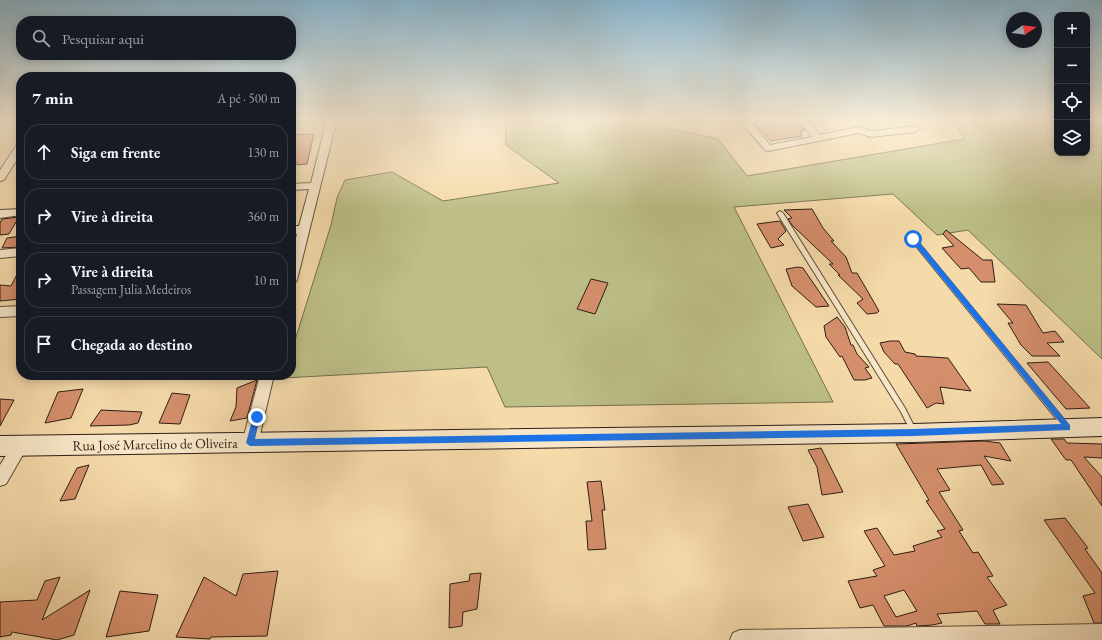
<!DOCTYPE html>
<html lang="pt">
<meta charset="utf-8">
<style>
body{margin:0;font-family:"EB Garamond",serif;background:#242831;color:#f1f3f6}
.controls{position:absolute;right:12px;top:12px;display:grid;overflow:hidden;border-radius:8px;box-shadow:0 2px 10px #0003}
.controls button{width:36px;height:36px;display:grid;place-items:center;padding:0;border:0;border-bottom:1px solid #363941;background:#171b24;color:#f1f3f6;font:20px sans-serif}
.compass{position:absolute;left:1006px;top:12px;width:36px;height:36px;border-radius:50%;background:#171b24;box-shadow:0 2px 10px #0003;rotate:77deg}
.stop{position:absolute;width:12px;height:12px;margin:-9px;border:3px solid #1a73e8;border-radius:50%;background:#fff}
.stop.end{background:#1a73e8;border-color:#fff;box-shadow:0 1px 4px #0008}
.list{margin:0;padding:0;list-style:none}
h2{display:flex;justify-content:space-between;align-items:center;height:52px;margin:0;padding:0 16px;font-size:17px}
h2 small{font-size:13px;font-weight:400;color:#9ea1a6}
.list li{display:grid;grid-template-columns:26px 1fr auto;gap:12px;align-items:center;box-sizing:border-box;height:56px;margin:0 8px 8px;padding:0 8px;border:1px solid #363941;border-radius:16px}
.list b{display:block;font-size:15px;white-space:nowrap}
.list p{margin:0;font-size:13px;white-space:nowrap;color:#9ea1a6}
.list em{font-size:13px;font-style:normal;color:#9ea1a6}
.icon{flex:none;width:22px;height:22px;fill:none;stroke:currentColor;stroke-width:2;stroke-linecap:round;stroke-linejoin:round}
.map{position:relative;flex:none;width:1102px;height:640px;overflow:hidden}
.search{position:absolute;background:#171b24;box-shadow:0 2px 10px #0003;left:16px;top:16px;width:280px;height:44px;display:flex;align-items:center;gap:10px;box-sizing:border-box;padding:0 14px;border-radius:16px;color:#9ea1a6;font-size:15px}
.panel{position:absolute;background:#171b24;box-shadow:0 2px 10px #0003;left:16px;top:72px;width:280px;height:308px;border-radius:16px}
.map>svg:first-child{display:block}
.green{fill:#bdbf87;stroke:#756e4e}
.building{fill:#d58f6c;stroke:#2d1d16;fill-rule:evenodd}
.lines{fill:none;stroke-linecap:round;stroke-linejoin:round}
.lane-casing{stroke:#5f4c3b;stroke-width:2}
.street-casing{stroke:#5f4c3b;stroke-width:2}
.secondary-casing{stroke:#2d1d16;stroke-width:2}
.lane{fill:#f8e7c8;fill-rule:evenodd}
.street{fill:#f8e7c8;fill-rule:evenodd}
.secondary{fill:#f8e7c8;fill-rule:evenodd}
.route{fill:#1a73e8}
.labels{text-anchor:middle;stroke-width:3;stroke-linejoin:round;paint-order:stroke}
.street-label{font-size:14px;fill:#2d1d16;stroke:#f8e7c8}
</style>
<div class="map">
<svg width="1102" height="640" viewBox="0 0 1102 640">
<rect width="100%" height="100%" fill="#f5daaa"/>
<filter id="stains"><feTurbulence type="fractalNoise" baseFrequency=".005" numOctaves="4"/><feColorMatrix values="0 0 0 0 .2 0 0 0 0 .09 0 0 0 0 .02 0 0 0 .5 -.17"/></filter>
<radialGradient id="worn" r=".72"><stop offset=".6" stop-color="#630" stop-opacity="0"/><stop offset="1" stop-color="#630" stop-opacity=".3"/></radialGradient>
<path class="green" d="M505 119H655L657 126 718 139 747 176 964 139 951 119H1057V153H1087V119H1102V359L968 230 937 235 893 194 734 207 833 402 505 407 487 367 283 378 284 375H291V353L331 225 337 198 345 180 392 172 443 201 559 183 506 145Z"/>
<g class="building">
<path d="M762 119H797L805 131H800L802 136 771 141 753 122 764 121Z"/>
<path d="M314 134 307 164 297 165V163L291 164 292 135Z"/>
<path d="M812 209 823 228 834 241H831L846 257 852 273H857L879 311 877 313 867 314 857 303 863 299 838 275H840L829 264H833L792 225 788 219 792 218 784 210Z"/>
<path d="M19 217 9 234 0 235V223L2 219Z"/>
<path d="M780 221 786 231 778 239 784 245 771 248 757 224Z"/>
<path d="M946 230 983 260H992L995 282H981L969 268 961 269 942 248 954 246 943 234Z"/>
<path d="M21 236V247L2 248 7 238Z"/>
<path d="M21 267V299L0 301V285L11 286Z"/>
<path d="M798 267 803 268 829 306 816 307 792 286 786 269Z"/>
<path d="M591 279 608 283 595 314 577 309Z"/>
<path d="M997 304 1026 305 1043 333 1055 331 1064 342 1047 343 1060 356H1032L1021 345 1008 323H1013Z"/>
<path d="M837 317 845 327 851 345H853L857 354 869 367 865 368 872 378 865 380H854L842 356 840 357 826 337 824 326Z"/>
<path d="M890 341H899L905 352 915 354 916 356 948 358 971 391 940 387 944 404 936 403 927 408 898 364H895L884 352 880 343Z"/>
<path d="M1048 362 1090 408 1066 409 1027 363Z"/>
<path d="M257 380 247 418 230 421 236 407 237 388Z"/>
<path d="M83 389 71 418 45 423 58 392Z"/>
<path d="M172 393 190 395 180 424 159 423Z"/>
<path d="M0 399 14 400 0 426Z"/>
<path d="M101 410 142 412 138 423 129 425 90 426Z"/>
<path d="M1051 439H1064L1067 443 1102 444V458L1084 457 1102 477V506L1071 460H1066Z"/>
<path d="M984 441 1000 443 1011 461 984 456 1004 484 992 485 981 465 937 469 950 490 939 492 963 530 959 531 973 553 978 552 993 576 987 577 1007 605 993 610 1000 624H985L977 611 937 614 942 623 932 625 917 626 916 623 907 626H884L873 605 860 608 848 581 877 576 873 570 885 566 864 531 877 528 894 555 915 551 913 546 942 537 937 531 945 529 926 501 929 500 896 444ZM904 590 917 611 896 617 884 596Z"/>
<path d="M821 448 843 492 822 495 817 467 808 450Z"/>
<path d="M89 465 75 499 60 501 77 468Z"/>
<path d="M601 481 605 510H602L606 549 588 550 586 521H592L587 482Z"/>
<path d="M808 504 824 537 803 541 788 507Z"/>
<path d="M1065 518 1088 548 1085 549 1102 573V623H1094L1083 596 1095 593 1044 520Z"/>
<path d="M278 571 267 636 211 637 210 639 176 637 204 577 236 596 243 574Z"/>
<path d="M481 573 477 609 463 612 462 626 449 628 450 584 469 581 470 574Z"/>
<path d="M60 577 42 620 90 590 74 635 57 640 12 632 11 635 0 637V602L37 600 45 581Z"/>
<path d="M120 591 158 595 149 631 106 637Z"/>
</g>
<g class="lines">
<g class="lane-casing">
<g id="lane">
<path d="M780 211 783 213 905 408 916 430 915 432 913 433 911 432 901 412 777 213Z"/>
<path d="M913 237 915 238 1067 423 1068 425 1067 427 1065 428 1063 427 911 240 910 239Z"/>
</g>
</g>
<g class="street-casing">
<g id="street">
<path d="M327 119H337L297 280 295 283 291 284V257L297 234H291V226H299L309 189 291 190V184L311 183Z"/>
<path d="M738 119H748L770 145 812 137 798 119H808L820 135 860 127 872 131 915 126 920 129 915 132 871 137 859 133 768 151 765 150Z"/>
<path d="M21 142V153L4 180 0 181V170L18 143Z"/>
<path d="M21 209V215L0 218V210Z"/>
<path d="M21 248V256L0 258V250Z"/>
<path d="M21 306V316L0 317V307Z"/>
<path d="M260 375H274L258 443 255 448 250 450 245 448 242 443Z"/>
<path d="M20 439 25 441 28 446 6 484 0 486V465L15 441Z"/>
<path d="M1102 624V640H730L733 633 740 630Z"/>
</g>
</g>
<g class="secondary-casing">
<path id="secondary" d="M1102 418V436L914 442 0 456V436L914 424Z"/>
</g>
<use href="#lane" class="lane"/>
<use href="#street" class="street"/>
<use href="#secondary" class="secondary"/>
</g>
<linearGradient id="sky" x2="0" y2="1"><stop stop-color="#89b6d0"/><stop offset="0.57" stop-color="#faeed9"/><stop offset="1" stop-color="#faeed9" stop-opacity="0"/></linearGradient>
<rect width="1102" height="209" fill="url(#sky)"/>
<path class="route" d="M911 237H915L1070 425V430L914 436 250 446 246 443 253 417 257 413 260 417 255 439 914 429 1061 424 911 240Z"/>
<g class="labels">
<g class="street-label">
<text transform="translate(155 444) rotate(-1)" y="5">Rua José Marcelino de Oliveira</text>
</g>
</g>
<rect width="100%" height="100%" filter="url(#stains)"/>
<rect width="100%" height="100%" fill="url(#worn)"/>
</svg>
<div class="controls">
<button>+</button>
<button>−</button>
<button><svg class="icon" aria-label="locate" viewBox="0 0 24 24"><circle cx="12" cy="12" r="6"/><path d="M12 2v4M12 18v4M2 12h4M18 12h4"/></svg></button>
<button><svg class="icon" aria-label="layers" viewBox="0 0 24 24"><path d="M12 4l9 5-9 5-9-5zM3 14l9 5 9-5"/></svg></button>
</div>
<svg class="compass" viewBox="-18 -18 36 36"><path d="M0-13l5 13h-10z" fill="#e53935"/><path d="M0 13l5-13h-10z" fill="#9ea1a6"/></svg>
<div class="stop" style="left:913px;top:239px"></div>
<div class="stop end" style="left:257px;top:417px"></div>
<div class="search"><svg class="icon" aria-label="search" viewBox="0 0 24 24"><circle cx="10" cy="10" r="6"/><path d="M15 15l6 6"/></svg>Pesquisar aqui</div>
<section class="panel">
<h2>7 min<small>A pé · 500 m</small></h2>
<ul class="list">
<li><svg class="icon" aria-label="ahead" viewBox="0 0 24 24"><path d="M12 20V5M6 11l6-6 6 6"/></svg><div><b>Siga em frente</b></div><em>130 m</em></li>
<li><svg class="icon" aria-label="right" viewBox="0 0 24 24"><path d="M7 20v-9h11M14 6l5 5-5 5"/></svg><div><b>Vire à direita</b></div><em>360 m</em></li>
<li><svg class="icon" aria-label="right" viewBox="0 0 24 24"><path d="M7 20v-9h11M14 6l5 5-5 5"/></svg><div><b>Vire à direita</b><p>Passagem Julia Medeiros</p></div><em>10 m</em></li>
<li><svg class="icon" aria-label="arrive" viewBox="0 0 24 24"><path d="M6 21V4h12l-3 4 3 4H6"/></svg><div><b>Chegada ao destino</b></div></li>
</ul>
</section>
</div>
